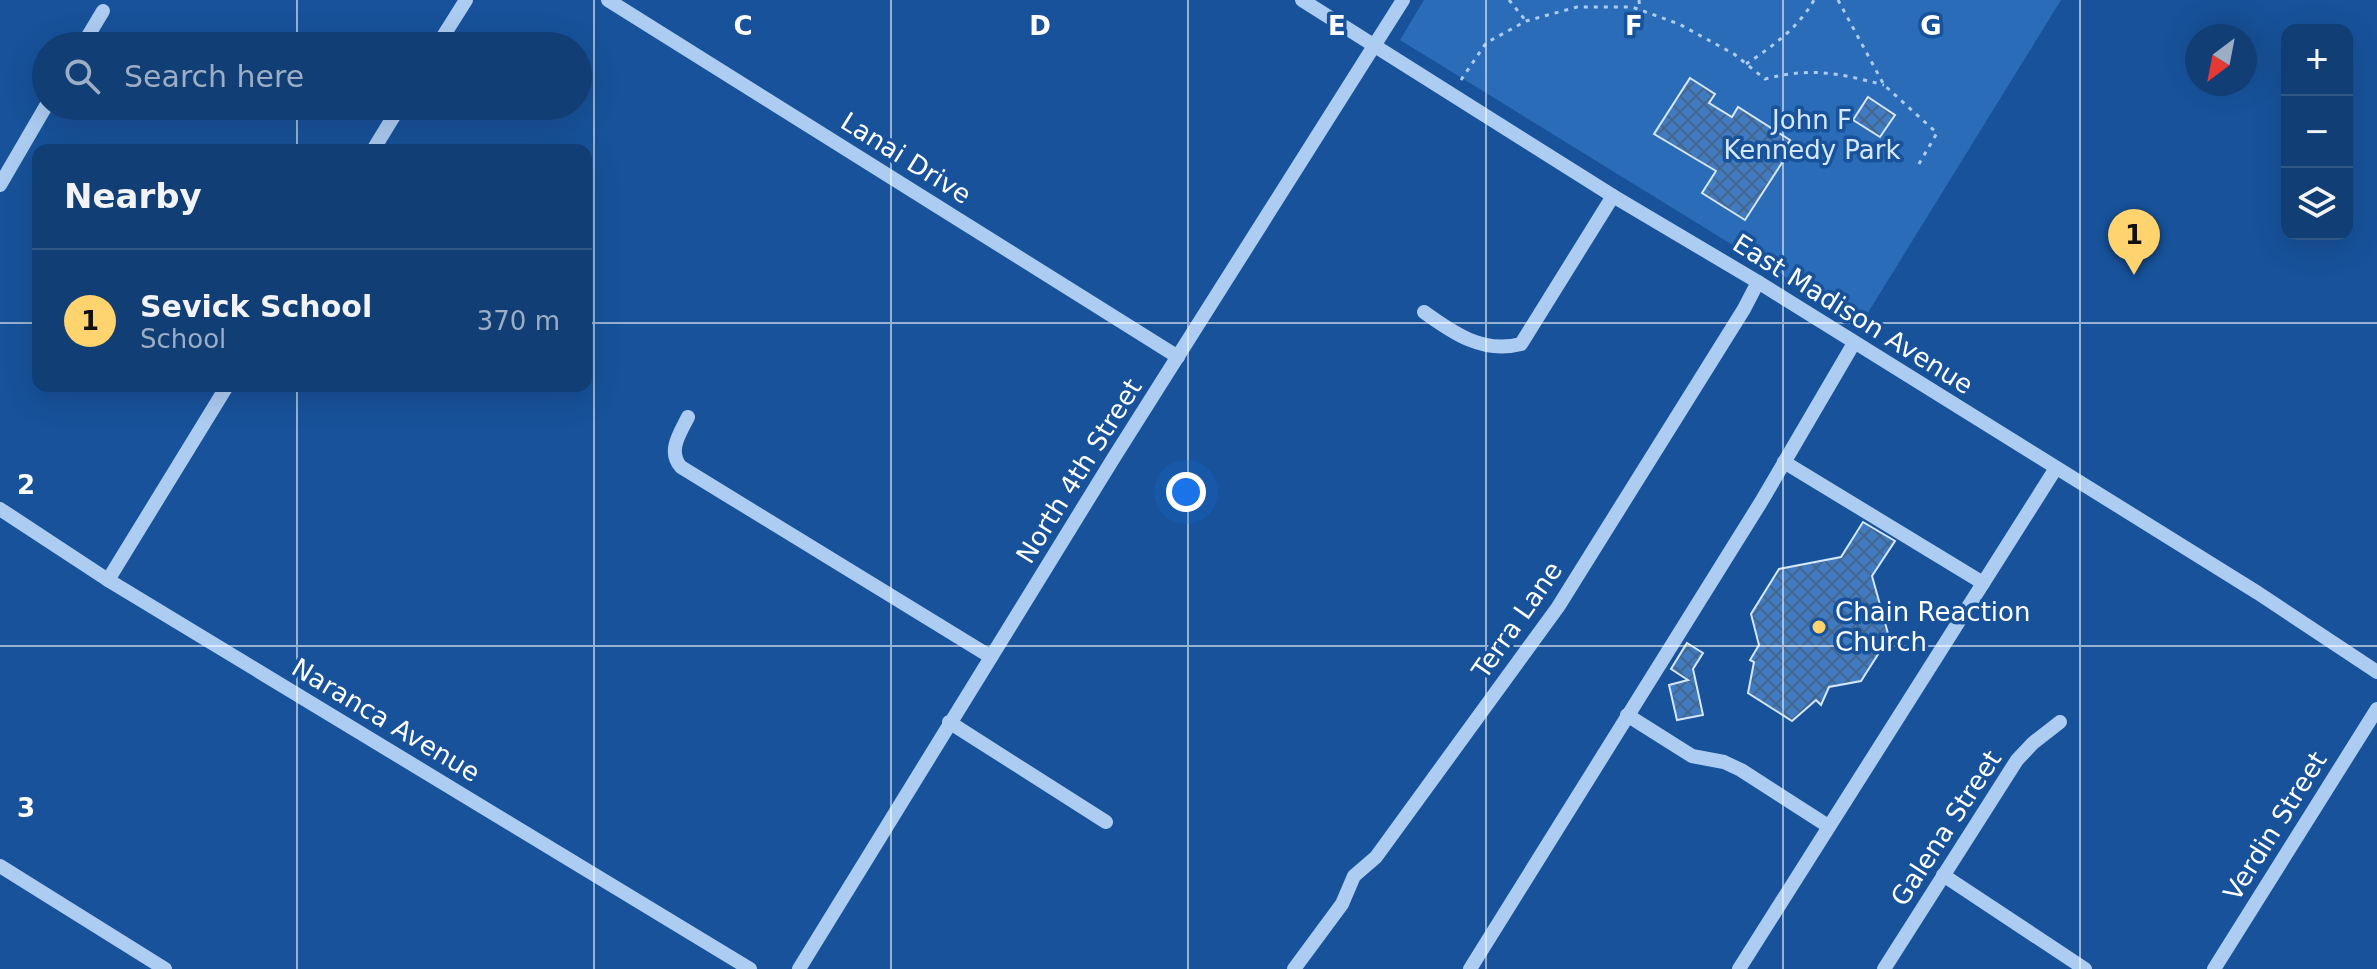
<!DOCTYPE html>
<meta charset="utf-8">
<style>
body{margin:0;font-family:"DejaVu Sans",sans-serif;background:#1a4579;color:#f1f3f6}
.controls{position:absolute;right:24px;top:24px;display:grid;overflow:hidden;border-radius:16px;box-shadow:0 8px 32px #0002}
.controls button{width:72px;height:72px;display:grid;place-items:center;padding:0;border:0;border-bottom:2px solid #305786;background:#113e74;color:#f1f3f6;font:40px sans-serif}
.compass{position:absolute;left:2185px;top:24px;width:72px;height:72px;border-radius:50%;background:#113e74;box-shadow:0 8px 32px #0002;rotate:212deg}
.you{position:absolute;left:1186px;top:492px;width:28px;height:28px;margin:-20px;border:6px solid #fff;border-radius:50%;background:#1a73e8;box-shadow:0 0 0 12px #1a73e833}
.badge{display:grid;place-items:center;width:52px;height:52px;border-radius:50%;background:#ffd36d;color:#111;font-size:26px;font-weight:700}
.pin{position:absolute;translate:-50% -66px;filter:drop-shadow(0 2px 4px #0008)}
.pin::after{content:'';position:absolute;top:42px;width:28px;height:24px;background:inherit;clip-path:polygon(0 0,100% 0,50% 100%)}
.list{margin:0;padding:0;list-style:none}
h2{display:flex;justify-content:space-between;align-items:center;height:104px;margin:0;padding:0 32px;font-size:34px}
h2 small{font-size:26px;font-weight:400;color:#9caec5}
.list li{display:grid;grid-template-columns:52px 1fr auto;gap:24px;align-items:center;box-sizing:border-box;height:144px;padding:0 32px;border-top:2px solid #305786}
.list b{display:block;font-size:30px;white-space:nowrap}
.list p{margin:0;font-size:26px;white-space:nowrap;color:#9caec5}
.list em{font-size:26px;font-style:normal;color:#9caec5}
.icon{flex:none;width:44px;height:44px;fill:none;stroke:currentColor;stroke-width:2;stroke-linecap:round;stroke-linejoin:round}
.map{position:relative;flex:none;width:2377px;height:969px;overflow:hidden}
.search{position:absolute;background:#113e74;box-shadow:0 8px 32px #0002;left:32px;top:32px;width:560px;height:88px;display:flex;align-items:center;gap:20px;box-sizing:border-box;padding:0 28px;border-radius:44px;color:#9caec5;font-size:30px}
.panel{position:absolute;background:#113e74;box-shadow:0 8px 32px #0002;left:32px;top:144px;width:560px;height:248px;border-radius:16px}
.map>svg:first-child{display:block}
.green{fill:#2a6cb8}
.building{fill:url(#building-cross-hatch);stroke:#d4e7fc;stroke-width:2}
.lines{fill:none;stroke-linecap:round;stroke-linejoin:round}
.path{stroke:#acccf2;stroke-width:3;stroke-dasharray:4 6;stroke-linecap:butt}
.minor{stroke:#acccf2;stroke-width:14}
.grid{fill:none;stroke:#fff;stroke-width:2;stroke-opacity:0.55}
.poi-dot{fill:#ffd36d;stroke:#17529a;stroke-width:3}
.labels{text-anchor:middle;stroke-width:7;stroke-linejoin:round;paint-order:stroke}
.park-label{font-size:26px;fill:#d4e7fc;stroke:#17529a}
.street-label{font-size:26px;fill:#fff;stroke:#17529a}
.poi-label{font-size:26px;fill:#fff;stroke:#17529a;text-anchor:start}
.grid-label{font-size:26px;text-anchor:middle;font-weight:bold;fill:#fff;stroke:#17529a;stroke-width:7;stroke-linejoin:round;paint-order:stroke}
</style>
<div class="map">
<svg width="2377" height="969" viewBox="0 0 2377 969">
<defs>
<pattern id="building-cross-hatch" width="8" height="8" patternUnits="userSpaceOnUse" patternTransform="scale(2)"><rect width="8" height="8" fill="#407bc1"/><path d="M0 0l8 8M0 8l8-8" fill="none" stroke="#45668c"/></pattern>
</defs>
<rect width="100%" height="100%" fill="#17529a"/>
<path class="green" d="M1424 0H2061L1861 324 1400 40Z"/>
<g class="building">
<path d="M1690 78 1715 94 1709 103 1732 117 1738 107 1790 140 1783 152 1787 155 1745 220 1702 193 1716 171 1654 134Z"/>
<path d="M1868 97 1895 115 1880 137 1853 120Z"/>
<path d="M1863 522 1895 541 1872 576 1889 637 1861 681 1829 687 1821 705 1816 700 1792 721 1748 693 1754 662 1750 660 1759 645 1751 614 1779 569 1841 557Z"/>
<path d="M1687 643 1703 653 1693 669 1703 715 1677 720 1669 685 1688 680 1671 669Z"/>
</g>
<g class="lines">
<g class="path">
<path d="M1509 0 1526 21"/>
<path d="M1639 0 1640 10"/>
<path d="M1838 0 1884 85 1937 133 1916 169"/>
<path d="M1746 64C1772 47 1799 27 1814 0"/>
<path d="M1461 80 1486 43 1526 21 1577 7H1632L1679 24 1734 54 1765 79C1811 67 1838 73 1884 85"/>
</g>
<g class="minor">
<path d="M608 0 1178 357"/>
<path d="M1302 0 1613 196 1758 282 2258 593 2377 672"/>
<path d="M82 46 103 11"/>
<path d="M437 46 466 0"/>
<path d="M373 150 400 106"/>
<path d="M0 185 46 106"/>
<path d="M1424 312C1453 333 1483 354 1521 344L1613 196"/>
<path d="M688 417C680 433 667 451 681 467L991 657"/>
<path d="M1784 462 1983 583"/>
<path d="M0 509 108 580 750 969"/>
<path d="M108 580 227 386"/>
<path d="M1627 715 1692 756 1724 762 1741 770 1828 826"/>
<path d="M949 722 1106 822"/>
<path d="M0 866 165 969"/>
<path d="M1943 875 2085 969"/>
<path d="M799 969 1113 459 1403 0"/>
<path d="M1294 969 1342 904 1354 876 1376 857 1558 607 1744 309 1758 282"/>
<path d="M1470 969 1761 502 1854 343"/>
<path d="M1739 969 2056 468"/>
<path d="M1884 969 2017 760 2033 743 2060 722"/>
<path d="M2214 969 2377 709"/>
</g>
</g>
<path class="grid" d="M297 0V46M594 0V969M891 0V969M1188 0V969M1486 0V969M1783 0V969M2080 0V969M297 106V150M0 323H38M586 323H2377M297 386V969M0 646H2377"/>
<circle class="poi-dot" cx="1819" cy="627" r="8"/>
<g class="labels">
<g class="park-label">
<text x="1812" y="129">John F<tspan x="1812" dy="30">Kennedy Park</tspan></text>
</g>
<g class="street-label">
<text transform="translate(906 158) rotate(32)" y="9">Lanai Drive</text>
<text transform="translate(1853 314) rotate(32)" y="9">East Madison Avenue</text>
<text transform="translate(1079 471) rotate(-58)" y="9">North 4th Street</text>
<text transform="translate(1517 620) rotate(-55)" y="9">Terra Lane</text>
<text transform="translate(386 720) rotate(31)" y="9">Naranca Avenue</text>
<text transform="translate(2275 826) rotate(-58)" y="9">Verdin Street</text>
<text transform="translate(1946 828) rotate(-57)" y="9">Galena Street</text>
</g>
<g class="poi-label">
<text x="1835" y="621">Chain Reaction<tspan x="1835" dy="30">Church</tspan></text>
</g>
</g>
<g class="grid-label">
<text x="743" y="35">C</text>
<text x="1040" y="35">D</text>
<text x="1337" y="35">E</text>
<text x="1634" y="35">F</text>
<text x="1931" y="35">G</text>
<text x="26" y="494">2</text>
<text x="26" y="817">3</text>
</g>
</svg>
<div class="controls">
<button>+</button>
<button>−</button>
<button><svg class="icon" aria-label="layers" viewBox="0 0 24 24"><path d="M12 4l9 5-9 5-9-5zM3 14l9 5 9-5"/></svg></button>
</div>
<svg class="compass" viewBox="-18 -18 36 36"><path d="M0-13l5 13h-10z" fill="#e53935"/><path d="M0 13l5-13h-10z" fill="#9caec5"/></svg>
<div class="you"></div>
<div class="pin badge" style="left:2134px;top:275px">1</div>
<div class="search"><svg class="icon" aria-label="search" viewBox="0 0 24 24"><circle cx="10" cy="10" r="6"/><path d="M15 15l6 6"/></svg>Search here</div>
<section class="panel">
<h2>Nearby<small></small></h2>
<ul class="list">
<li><span class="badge">1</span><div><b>Sevick School</b><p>School</p></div><em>370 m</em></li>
</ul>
</section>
</div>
